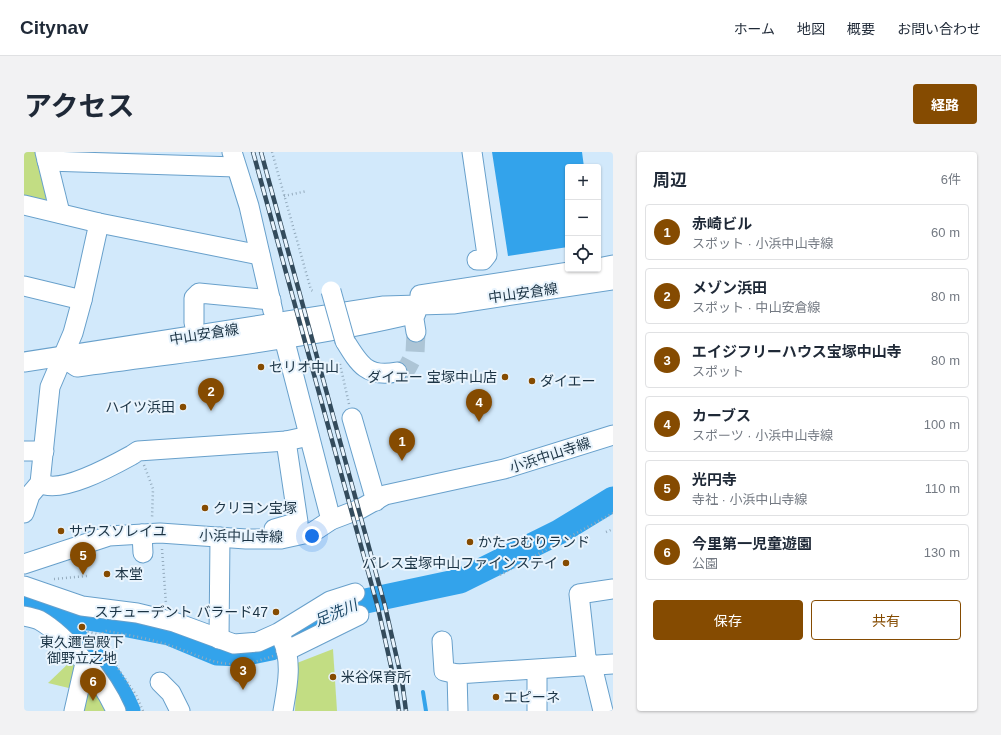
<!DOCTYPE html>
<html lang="ja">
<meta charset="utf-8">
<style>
body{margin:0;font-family:Arial,"Noto Sans JP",sans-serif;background:#f2f2f3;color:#1f2937}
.controls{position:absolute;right:12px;top:12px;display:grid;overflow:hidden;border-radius:4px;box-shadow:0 1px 3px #0004}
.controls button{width:36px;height:36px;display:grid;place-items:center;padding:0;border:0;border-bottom:1px solid #e0e1e3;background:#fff;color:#1f2937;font:20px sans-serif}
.you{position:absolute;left:288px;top:384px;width:14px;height:14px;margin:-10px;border:3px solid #fff;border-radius:50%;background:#1a73e8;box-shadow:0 0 0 6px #1a73e833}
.badge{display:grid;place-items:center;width:26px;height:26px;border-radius:50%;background:#854b01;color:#fff;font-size:13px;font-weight:700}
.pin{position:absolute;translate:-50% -33px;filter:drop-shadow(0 1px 2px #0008)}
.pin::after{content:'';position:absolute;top:21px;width:14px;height:12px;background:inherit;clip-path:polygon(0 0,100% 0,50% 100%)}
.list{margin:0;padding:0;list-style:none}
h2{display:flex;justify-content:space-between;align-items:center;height:52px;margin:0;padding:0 16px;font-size:17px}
h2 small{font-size:13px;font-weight:400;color:#747a83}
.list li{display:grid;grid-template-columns:26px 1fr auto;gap:12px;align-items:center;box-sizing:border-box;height:56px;margin:0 8px 8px;padding:0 8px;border:1px solid #e0e1e3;border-radius:4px}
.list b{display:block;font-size:15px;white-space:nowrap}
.list p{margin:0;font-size:13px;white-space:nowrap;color:#747a83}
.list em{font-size:13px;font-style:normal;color:#747a83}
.actions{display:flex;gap:8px;padding:12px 16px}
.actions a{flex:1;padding:9px 0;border:1px solid #854b01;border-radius:4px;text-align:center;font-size:14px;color:#854b01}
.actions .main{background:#854b01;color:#fff}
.icon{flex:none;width:22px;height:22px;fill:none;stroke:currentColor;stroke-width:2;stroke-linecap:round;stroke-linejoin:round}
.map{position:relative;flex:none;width:589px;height:559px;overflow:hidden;border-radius:4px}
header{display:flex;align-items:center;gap:24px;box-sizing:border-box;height:56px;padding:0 20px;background:#fff;border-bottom:1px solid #e0e1e3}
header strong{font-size:19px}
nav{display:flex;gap:22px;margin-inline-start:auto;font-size:14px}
.intro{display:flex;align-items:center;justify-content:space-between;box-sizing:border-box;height:96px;padding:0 24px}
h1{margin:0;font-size:28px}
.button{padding:10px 18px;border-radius:4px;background:#854b01;color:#fff;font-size:14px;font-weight:700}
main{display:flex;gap:24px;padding:0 24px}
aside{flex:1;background:#fff;border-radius:4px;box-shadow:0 1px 3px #0004}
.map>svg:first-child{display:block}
.green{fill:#c2dd83}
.water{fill:#33a3eb}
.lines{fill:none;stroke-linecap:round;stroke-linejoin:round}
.stream{stroke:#33a3eb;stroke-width:4}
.river{stroke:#33a3eb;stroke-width:25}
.minor-tunnel{stroke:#adc5d6;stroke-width:19;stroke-dasharray:19 10;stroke-linecap:butt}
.minor-casing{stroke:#68a0cb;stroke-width:21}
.path{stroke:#94abbd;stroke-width:2.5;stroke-dasharray:1 3;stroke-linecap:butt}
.minor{stroke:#fff;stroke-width:19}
.rail-casing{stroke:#334b5c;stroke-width:4.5}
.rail{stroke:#e9f4fd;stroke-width:3;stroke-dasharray:9;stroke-linecap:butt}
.minor-bridge-casing{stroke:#68a0cb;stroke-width:21;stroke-linecap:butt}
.minor-bridge{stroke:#fff;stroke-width:19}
.poi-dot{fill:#854b01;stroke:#e9f4fd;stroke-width:1.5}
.labels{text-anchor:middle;stroke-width:4;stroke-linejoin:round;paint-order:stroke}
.street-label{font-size:14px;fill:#1b3344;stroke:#e9f4fd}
.poi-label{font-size:14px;fill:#1b3344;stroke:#e9f4fd;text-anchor:start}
.water-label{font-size:15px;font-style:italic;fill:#1e4967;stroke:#e9f4fd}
</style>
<header>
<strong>Citynav</strong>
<nav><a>ホーム</a><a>地図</a><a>概要</a><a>お問い合わせ</a></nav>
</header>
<div class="intro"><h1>アクセス</h1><a class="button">経路</a></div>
<main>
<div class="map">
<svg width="589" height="559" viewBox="0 0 589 559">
<rect width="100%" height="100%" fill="#d2e9fb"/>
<g class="green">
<path d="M0 0H13L27 52 0 46Z"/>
<path d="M309 497 313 559H271L273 511Z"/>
<path d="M47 509 51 514 49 537 24 531Z"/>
<path d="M62 536 75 539 83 559H57Z"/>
</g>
<path class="water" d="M468 0H558L560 15H544V95L484 104Z"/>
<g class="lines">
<path class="stream" d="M399 540 402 559"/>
<g class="river">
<path d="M0 451 25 460 89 470 145 481 193 501 218 502 247 496 301 464 337 450 436 429 535 380 589 347"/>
<path d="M40 475C67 502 89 523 104 559"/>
</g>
<path class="minor-tunnel" d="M373 220 383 216 391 201 392 180"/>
<g class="minor-casing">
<g id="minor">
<path d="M21 0 36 61"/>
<path d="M208 0 225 54 249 159"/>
<path d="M448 0 463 103 459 108H453"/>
<path d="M23 9 212 15"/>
<path d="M0 53 75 71 236 103"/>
<path d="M574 116 589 113"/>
<path d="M0 134 58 148"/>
<path d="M396 143 565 117"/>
<path d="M389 161 392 180"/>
<path d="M170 171V146L175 141 247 148"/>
<path d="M260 186 307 368"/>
<path d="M321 189C335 212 343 226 373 220"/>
<path d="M38 205 53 215C166 199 281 188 392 161"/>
<path d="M0 210 360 154 429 152 589 128"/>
<path d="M328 266 352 349"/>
<path d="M0 299H20"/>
<path d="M16 331C36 343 88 314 108 303L114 299 262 289 285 284"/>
<path d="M0 361 6 343 16 331 26 235 49 181 58 148 75 71"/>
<path d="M250 377 274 370 262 289"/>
<path d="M118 382 119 401"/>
<path d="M0 412 85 384 136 381 222 387H257L289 380 307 368 336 357 361 343 480 317 589 283"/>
<path d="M0 434 58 454 113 461 150 470 210 492 234 490 254 481 306 449 331 441"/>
<path d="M0 464C5 465 10 466 15 468 43 484 79 529 92 559"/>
<path d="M195 487 196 385"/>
<path d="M258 487C269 509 263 536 259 559"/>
<path d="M418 489 420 519 433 522"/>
<path d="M262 499 335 463"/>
<path d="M513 518V559"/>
<path d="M136 530 147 541 156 559"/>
<path d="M50 559 61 511"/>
<path d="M434 559 433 522 589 512"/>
<path d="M579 559 570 522 562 505 555 442 589 437"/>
</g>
</g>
<g class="path">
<path d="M248 0 287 138 291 140"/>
<path d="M260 44 283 39"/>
<path d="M316 212 325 252"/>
<path d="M120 313 129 337 128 367"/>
<path d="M582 380 589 377"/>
<path d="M138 397 142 452"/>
<path d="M476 423 589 361"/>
<path d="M30 427 63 424"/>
<path d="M54 475V477L77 483"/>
<path d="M119 559 112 543 81 497 75 491 79 480 82 479C99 482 117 485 134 490 181 502 195 524 249 504"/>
</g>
<use href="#minor" class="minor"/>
<g class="rail-casing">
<g id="rail">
<path d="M229 0 354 456 371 532 375 559"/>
<path d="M237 0 361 454 378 529 382 559"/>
</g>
</g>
<use href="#rail" class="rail"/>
<g class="minor-bridge-casing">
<path id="minor-bridge" d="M307 139 321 189"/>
</g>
<use href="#minor-bridge" class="minor-bridge"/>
</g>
<g class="poi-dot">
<circle cx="237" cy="215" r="4"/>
<circle cx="481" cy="225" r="4"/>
<circle cx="508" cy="229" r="4"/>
<circle cx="159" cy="255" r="4"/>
<circle cx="181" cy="356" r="4"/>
<circle cx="37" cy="379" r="4"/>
<circle cx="446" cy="390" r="4"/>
<circle cx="542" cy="411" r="4"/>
<circle cx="83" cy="422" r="4"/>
<circle cx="252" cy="460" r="4"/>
<circle cx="58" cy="475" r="4"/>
<circle cx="309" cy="525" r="4"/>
<circle cx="472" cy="545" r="4"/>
</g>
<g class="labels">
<g class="street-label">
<text transform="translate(499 141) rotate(-8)" y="5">中山安倉線</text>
<text transform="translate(180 182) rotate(-9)" y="5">中山安倉線</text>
<text transform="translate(526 303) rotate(-18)" y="5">小浜中山寺線</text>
<text transform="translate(217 384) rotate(1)" y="5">小浜中山寺線</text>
</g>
<g class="poi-label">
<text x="245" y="220">セリオ中山</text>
<text x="473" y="230" text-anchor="end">ダイエー 宝塚中山店</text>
<text x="516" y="234">ダイエー</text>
<text x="151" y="260" text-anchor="end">ハイツ浜田</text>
<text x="189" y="361">クリヨン宝塚</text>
<text x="45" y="384">サウスソレイユ</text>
<text x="454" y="395">かたつむりランド</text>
<text x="534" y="416" text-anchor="end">パレス宝塚中山ファインステイ</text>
<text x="91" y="427">本堂</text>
<text x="244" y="465" text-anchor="end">スチューデント バラード47</text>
<text x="58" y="495" text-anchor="middle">東久邇宮殿下<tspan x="58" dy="16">御野立之地</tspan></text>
<text x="317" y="530">米谷保育所</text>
<text x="480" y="550">エピーネ</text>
</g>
<g class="water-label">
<text transform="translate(312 461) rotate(-23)" y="5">足洗川</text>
</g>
</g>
</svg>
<div class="controls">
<button>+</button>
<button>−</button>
<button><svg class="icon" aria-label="locate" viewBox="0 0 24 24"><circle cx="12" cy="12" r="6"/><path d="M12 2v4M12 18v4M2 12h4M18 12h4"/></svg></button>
</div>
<div class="you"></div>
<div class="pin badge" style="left:378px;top:309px">1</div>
<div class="pin badge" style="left:187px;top:259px">2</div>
<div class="pin badge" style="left:219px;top:538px">3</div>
<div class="pin badge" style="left:455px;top:270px">4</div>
<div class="pin badge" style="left:59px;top:423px">5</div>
<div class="pin badge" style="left:69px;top:549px">6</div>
</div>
<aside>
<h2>周辺<small>6件</small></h2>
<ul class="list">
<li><span class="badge">1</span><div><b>赤崎ビル</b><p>スポット · 小浜中山寺線</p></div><em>60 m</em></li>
<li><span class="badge">2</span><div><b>メゾン浜田</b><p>スポット · 中山安倉線</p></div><em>80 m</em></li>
<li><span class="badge">3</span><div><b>エイジフリーハウス宝塚中山寺</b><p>スポット</p></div><em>80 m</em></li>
<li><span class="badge">4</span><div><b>カーブス</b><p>スポーツ · 小浜中山寺線</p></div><em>100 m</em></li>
<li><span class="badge">5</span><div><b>光円寺</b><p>寺社 · 小浜中山寺線</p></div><em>110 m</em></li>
<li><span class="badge">6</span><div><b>今里第一児童遊園</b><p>公園</p></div><em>130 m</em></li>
</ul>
<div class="actions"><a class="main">保存</a><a>共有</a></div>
</aside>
</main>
